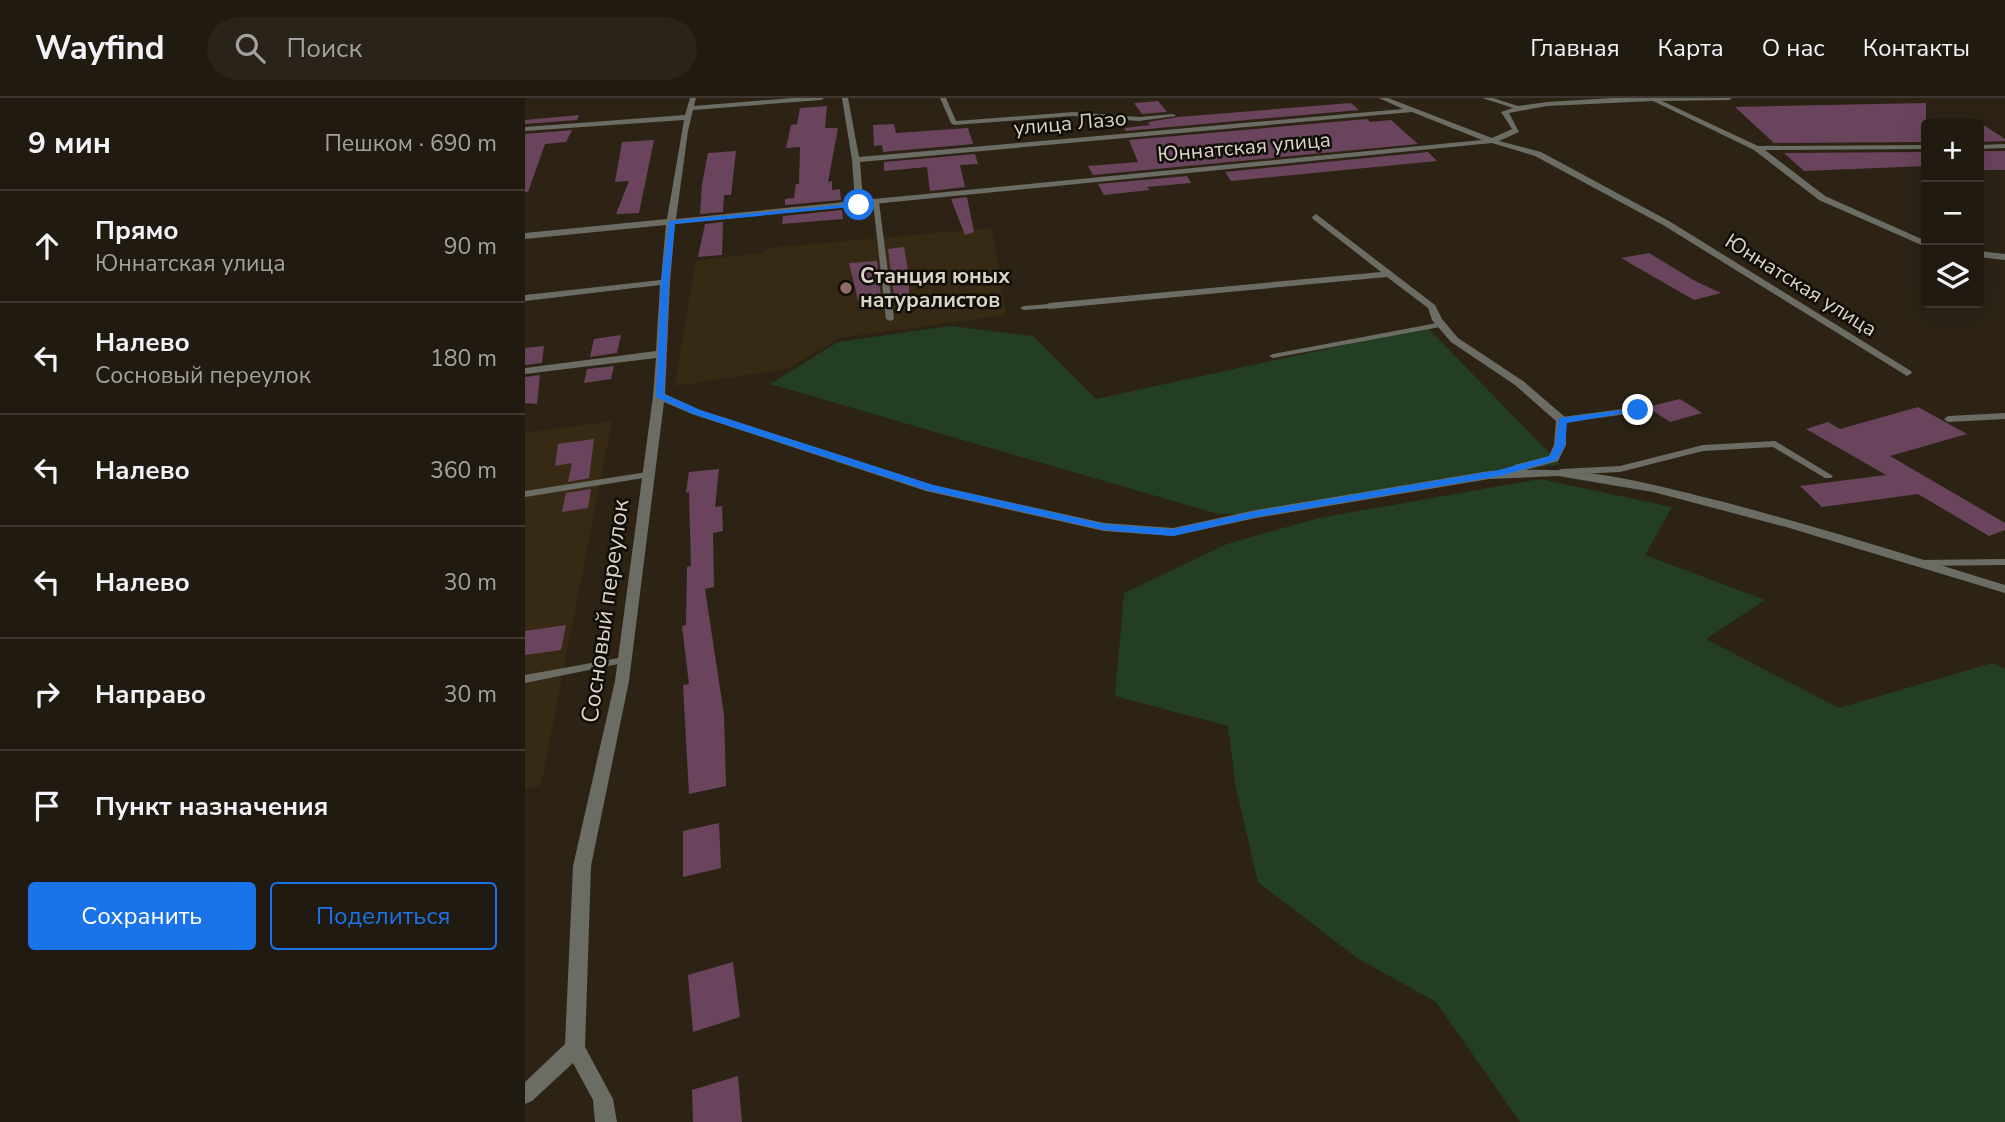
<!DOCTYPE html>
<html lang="ru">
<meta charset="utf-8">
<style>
body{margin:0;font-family:"Nunito Sans",sans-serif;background:#292319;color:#f1f3f6}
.controls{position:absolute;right:21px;top:21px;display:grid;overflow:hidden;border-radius:7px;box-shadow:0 7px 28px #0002}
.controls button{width:63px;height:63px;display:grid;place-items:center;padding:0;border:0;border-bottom:2px solid #3e3830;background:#211a10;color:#f1f3f6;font:35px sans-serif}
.stop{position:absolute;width:21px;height:21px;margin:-16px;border:5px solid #1a73e8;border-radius:50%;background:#fff}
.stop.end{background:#1a73e8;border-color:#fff;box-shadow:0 2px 7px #0008}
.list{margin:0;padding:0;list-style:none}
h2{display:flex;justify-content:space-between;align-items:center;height:91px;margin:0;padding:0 28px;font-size:30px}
h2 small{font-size:23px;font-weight:400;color:#a2a19f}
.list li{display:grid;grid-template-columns:46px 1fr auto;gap:21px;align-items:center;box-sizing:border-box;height:112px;padding:0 28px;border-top:2px solid #3e3830}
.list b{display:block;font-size:26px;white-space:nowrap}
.list p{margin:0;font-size:23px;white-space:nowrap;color:#a2a19f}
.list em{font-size:23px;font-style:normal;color:#a2a19f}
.actions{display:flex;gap:14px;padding:21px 28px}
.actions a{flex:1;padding:16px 0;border:2px solid #1a73e8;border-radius:7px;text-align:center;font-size:24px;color:#1a73e8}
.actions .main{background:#1a73e8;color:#fff}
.icon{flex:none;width:38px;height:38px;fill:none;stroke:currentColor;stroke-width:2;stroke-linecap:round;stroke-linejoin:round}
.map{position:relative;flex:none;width:1480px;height:1024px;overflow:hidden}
header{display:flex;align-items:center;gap:42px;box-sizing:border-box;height:98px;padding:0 35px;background:#211a10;border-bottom:2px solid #3e3830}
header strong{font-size:33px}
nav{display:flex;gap:38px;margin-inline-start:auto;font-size:24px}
.search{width:490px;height:63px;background:#292319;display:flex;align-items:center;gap:18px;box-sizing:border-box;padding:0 24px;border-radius:38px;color:#a2a19f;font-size:26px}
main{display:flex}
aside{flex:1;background:#211a10}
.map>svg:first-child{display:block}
.built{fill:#372a15}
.green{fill:#233e23}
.building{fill:#6a445d}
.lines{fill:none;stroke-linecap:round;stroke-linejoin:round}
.lane{fill:#6b6c64;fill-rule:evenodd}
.street{fill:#6b6c64;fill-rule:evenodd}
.route{fill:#1a73e8}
.education-dot{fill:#8d6e63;stroke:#110d07;stroke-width:2.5}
.labels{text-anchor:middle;stroke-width:5;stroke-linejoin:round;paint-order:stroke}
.far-street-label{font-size:21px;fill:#d9d3ca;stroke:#110d07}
.far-poi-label{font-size:21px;font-weight:bold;fill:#d9d3ca;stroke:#110d07;text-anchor:start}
.street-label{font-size:24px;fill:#d9d3ca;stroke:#110d07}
</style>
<header>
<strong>Wayfind</strong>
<div class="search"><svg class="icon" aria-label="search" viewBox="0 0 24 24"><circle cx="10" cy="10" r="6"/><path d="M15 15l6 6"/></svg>Поиск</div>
<nav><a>Главная</a><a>Карта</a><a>О нас</a><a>Контакты</a></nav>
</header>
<main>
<aside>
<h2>9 мин<small>Пешком · 690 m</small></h2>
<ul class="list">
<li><svg class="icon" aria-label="ahead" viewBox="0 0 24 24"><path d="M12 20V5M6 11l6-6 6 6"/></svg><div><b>Прямо</b><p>Юннатская улица</p></div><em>90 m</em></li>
<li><svg class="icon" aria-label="left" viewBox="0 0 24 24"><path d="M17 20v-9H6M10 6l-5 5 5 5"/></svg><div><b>Налево</b><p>Сосновый переулок</p></div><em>180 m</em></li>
<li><svg class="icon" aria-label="left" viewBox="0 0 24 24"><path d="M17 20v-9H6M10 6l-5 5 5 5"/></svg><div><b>Налево</b></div><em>360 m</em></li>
<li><svg class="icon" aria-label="left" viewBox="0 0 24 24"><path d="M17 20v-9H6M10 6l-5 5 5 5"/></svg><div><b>Налево</b></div><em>30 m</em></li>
<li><svg class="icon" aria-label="right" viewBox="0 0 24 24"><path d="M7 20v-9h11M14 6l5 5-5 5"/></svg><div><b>Направо</b></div><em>30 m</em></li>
<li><svg class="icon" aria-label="arrive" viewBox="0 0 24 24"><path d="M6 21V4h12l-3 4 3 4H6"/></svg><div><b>Пункт назначения</b></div></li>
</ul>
<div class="actions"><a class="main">Сохранить</a><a>Поделиться</a></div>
</aside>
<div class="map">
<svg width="1480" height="1024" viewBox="0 0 1480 1024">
<rect width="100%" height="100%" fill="#2c2315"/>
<g class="built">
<path d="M467 130 481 217 315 240 262 271 150 288 171 162 239 155 243 150Z"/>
<path d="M87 323 16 687 0 691V335Z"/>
</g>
<g class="green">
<path d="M425 228 508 238 571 301 902 229 1035 366 731 416H693L245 286 313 244Z"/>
<path d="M1015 381 1147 409 1120 457 1240 502 1181 541 1314 610 1467 565 1480 571V1024H995L911 904 832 860 733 784 711 690 703 628 590 598 599 495 702 446 794 420Z"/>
</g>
<g class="building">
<path d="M633 3 642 14 617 16 609 5Z"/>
<path d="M826 5 834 12 601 33 599 30 625 27 623 24 653 19Z"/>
<path d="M1401 5V44L1249 45 1210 9Z"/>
<path d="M302 8 300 30H313L303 84 307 83V92L315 91 316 102 260 107V101L269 100 271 86H274L275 49 261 50 266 27 272 26 275 10Z"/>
<path d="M54 17 52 22 0 26V22Z"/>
<path d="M842 21 845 24 866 22 893 46 568 77 563 68 613 64 604 42Z"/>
<path d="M1454 24 1480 41V43L1454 44Z"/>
<path d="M369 26 371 35 443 30 448 46 358 54 357 47 349 48 348 27Z"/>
<path d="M47 32 41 44 20 46 3 94H0V36Z"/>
<path d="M129 42 114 115 91 116 104 83 90 84 97 44Z"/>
<path d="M211 53 206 97H199L198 114 175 116 177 86 183 55Z"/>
<rect x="1454" y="53" width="26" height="19"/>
<path d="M903 54 912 63 706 83 700 74Z"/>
<path d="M1401 54V68L1279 73 1259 55Z"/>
<path d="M450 56 453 66 435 67 440 89 405 93 402 69 359 73V64Z"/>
<path d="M662 78 666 85 622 89 625 92 579 97 573 86Z"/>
<path d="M442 99 449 134 440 137 426 101Z"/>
<path d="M317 112 318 121 257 126 258 118Z"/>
<path d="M198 124 197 157 173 159 180 126Z"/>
<path d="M379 149 384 178V198L369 199 363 151Z"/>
<path d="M1124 155 1170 183 1196 195 1169 202 1096 160Z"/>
<path d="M352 163 356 200 333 202 324 165Z"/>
<path d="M96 237 92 255 65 259 69 241Z"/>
<path d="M19 248 17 265 0 267V250Z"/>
<path d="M89 268 86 281 59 285 62 271Z"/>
<path d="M15 277 12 306 0 305V279Z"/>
<path d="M1155 301 1177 315 1145 324 1122 309Z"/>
<path d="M1393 309 1442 336 1365 358 1480 425V432L1464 438 1393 396 1297 409 1275 388 1361 377 1281 331 1303 324 1315 331Z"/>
<path d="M69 341 64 380 43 384 47 365 30 368 33 346Z"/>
<path d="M194 371 190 409 197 408 198 433 188 435 189 489 180 491 199 617 201 688 164 696 158 587 164 586 157 528 161 527 162 469 166 468 164 394 161 395 164 374Z"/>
<path d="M66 391 63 410 37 414 41 395Z"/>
<path d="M41 527 36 552 0 557V533Z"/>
<path d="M194 725 196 770 158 779V733Z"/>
<path d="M208 864 215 919 168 934 163 877Z"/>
<path d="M213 978 217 1024H168L167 992Z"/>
</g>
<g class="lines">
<g class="lane">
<path d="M415 0H421L431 23 548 14 614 19 648 16 651 18 614 23 548 18 429 27 426 25Z"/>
<path d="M351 102 354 104 369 221 365 223 361 221 348 104Z"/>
<path d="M524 206 528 208 527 210 499 212 495 210 499 208Z"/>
<path d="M912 225H915V229L748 260 744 258 748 256Z"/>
<path d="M1113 309 1116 310V314L1037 325 1033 322 1037 319Z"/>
<path d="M1480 315V321L1423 324 1419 321 1423 318Z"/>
<path d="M1250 343 1308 378 1306 380H1300L1248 349 1178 353 1095 374 1036 377 1031 374 1036 371 1095 368 1178 347Z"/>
<path d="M122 374 125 375 127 377 125 379 0 399V393Z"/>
<path d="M1480 461V467L1396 468 1391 465 1396 462Z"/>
<path d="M99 559 103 560 105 562 103 564 0 585V577Z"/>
</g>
<g class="street">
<path d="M165 0H171L169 8 268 0H299L296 2 168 12 163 33 151 121 330 103 327 62 317 0H323L334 59 878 11 854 0H863L967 40 987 31 976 14 988 10 957 0H968L993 8 1022 4 1087 0H1207L1204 2 1137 3 1233 48 1401 47V51L1240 52 1300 98 1401 143V149L1294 102 1229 52 1128 3 1022 8 984 15 994 34 974 43 1016 54 1144 123 1386 273 1387 275 1382 278 1138 127 1010 58 967 45 338 107 334 110 331 108 150 126 145 184 140 296 175 312 408 387 579 425 648 430 731 412 964 373 989 372V367L1024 358 1029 347 1031 323 990 287 926 244 907 222 903 210 862 179 524 211 519 208 524 205 856 174 788 121 787 119 791 116 910 207 917 221 933 240 998 283 1041 320V347L1033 363 1000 372C1067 369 1134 388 1199 404 1293 429 1386 458 1480 487V495L1261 429 1128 394 1033 378 964 381 731 420 648 438 579 433 401 393 167 316 139 304 104 583 66 768 60 949 88 1001 92 1024H70L68 1002 48 965 7 1003 0 1006V984L40 946 48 768 90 583 128 298 131 260 0 276V270L131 253 135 187 0 203V197L136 182 141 127 0 141V135L142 121 159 22 0 33V29L160 17ZM887 14 957 42 338 102 335 64Z"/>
<path d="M1480 46V50L1454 51V47Z"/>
<path d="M1454 153 1480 156V162L1454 159Z"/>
</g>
</g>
<path class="route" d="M334 105 336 108 150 126 144 184 139 296 175 312 408 387 579 426 648 431 731 413 974 372 1025 358 1030 347 1034 320 1113 310 1117 312 1042 325 1040 347 1032 362 975 378 731 419 648 438 579 432 401 392 168 316 131 299 136 184 144 123Z"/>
<circle class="education-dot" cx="321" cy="190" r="7"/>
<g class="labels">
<g class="far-street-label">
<text transform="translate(545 25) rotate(-5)" y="7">улица Лазо</text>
<text transform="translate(719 49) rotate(-5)" y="7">Юннатская улица</text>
<text transform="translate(1276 187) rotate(32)" y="7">Юннатская улица</text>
</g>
<g class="far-poi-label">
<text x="335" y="185">Станция юных<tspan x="335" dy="24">натуралистов</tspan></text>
</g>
<g class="street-label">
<text transform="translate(80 513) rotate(-82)" y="8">Сосновый переулок</text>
</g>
</g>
</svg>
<div class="controls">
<button>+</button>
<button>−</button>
<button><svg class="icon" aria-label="layers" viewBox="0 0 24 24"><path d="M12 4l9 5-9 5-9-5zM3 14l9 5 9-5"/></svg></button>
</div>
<div class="stop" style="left:334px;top:107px"></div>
<div class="stop end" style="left:1113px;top:312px"></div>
</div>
</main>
